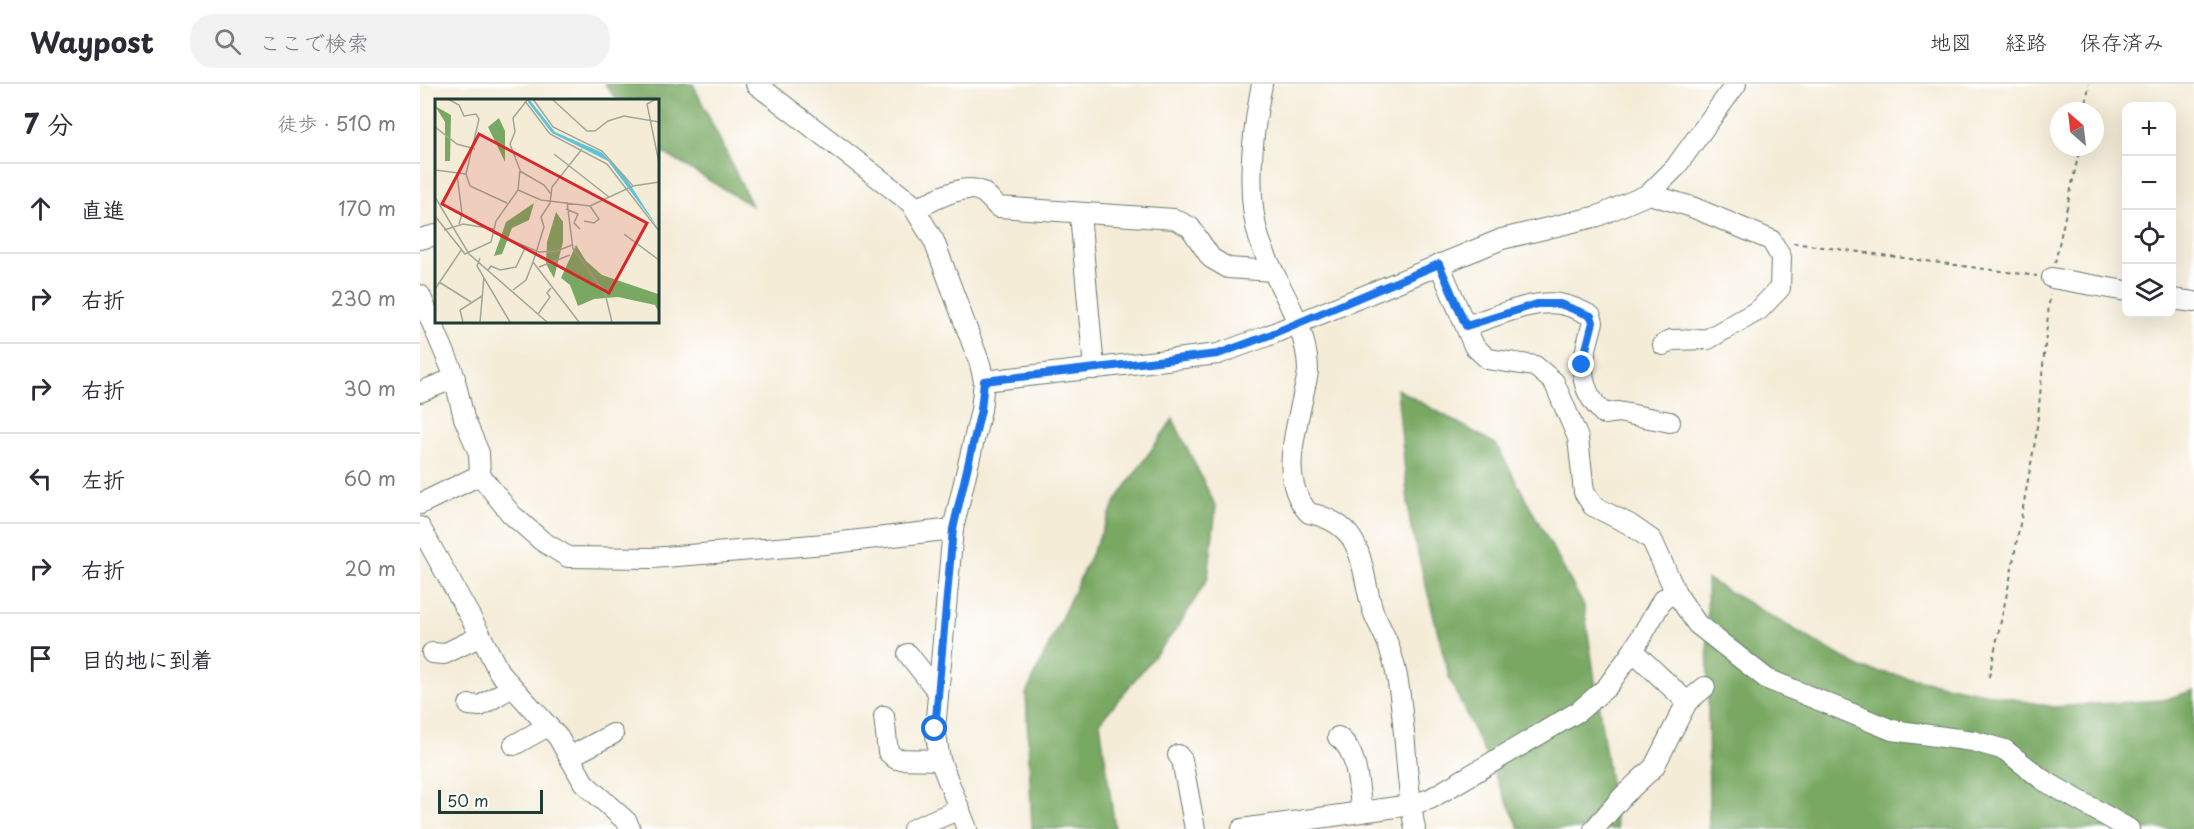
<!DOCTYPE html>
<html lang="ja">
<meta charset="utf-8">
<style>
body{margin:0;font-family:"Playpen Sans","Klee One",sans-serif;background:#f2f2f3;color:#2b2b33}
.controls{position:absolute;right:18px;top:18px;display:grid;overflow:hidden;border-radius:12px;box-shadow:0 6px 24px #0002}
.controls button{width:54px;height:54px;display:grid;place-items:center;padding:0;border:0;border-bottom:2px solid #e1e1e2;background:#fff;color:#2b2b33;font:30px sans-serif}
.compass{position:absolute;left:1630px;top:18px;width:54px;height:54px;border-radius:50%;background:#fff;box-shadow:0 6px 24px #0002;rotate:332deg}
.scale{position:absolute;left:18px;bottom:15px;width:105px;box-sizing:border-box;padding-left:6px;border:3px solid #1f3d34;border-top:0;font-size:16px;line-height:21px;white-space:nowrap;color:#1f3d34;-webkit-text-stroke:4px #fff;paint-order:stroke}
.stop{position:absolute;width:18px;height:18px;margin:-14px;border:4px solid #1a73e8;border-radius:50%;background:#fff}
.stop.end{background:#1a73e8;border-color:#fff;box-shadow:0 2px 6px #0008}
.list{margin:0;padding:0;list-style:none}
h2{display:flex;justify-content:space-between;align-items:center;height:78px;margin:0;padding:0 24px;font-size:26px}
h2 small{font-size:20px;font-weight:400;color:#7c7c81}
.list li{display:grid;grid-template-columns:39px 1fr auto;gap:18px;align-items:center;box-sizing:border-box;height:90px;padding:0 24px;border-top:2px solid #e1e1e2}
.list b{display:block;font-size:22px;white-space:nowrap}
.list em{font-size:20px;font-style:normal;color:#7c7c81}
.icon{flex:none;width:33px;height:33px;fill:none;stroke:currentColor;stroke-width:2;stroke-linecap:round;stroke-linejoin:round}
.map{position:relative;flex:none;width:1774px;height:745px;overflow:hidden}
header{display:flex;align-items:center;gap:36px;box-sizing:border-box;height:84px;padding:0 30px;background:#fff;border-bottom:2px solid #e1e1e2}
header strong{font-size:28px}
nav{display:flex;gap:33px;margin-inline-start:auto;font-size:21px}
.search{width:420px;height:54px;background:#f2f2f3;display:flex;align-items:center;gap:15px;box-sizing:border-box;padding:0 21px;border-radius:24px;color:#7c7c81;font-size:22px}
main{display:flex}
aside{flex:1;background:#fff}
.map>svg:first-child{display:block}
.forest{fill:#78a862;stroke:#4c724b;stroke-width:1.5}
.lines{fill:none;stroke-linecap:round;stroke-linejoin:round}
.minor-casing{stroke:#6a7a6d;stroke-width:22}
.path{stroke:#6a7a6d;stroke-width:2;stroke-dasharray:4.5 4.5;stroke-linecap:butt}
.minor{stroke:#fff;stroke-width:20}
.route{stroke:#1a73e8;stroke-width:8}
.inset-road{fill:none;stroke:#9fa696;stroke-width:1.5}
.view{fill:#d62828;fill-opacity:0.15;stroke:#d62828;stroke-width:3}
.inset-edge{fill:none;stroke:#1f3d34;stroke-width:3}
</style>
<header>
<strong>Waypost</strong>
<div class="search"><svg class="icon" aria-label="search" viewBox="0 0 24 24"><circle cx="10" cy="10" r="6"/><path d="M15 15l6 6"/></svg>ここで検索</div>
<nav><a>地図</a><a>経路</a><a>保存済み</a></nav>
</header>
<main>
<aside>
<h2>7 分<small>徒歩 · 510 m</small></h2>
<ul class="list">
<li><svg class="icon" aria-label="ahead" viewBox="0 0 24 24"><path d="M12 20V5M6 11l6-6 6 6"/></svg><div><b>直進</b></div><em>170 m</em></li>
<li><svg class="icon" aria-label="right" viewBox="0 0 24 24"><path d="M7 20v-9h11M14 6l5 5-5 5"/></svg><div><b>右折</b></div><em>230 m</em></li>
<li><svg class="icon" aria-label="right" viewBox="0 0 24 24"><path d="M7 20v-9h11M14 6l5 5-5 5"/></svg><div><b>右折</b></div><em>30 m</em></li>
<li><svg class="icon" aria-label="left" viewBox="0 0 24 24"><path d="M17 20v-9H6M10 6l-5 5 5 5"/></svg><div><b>左折</b></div><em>60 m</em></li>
<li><svg class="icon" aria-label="right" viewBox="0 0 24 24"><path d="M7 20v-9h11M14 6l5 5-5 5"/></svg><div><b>右折</b></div><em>20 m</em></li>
<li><svg class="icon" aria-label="arrive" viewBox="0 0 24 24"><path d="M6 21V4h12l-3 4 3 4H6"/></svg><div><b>目的地に到着</b></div></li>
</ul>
</aside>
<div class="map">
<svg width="1774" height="745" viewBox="0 0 1774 745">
<rect width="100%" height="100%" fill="#fff"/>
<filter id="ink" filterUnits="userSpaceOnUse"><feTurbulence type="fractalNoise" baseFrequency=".0167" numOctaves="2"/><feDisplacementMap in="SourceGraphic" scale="12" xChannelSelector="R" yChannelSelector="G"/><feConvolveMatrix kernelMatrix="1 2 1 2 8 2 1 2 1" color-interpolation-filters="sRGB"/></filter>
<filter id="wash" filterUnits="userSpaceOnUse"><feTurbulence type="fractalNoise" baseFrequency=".008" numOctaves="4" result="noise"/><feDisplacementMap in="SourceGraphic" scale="24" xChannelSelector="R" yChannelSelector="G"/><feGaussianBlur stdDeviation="1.35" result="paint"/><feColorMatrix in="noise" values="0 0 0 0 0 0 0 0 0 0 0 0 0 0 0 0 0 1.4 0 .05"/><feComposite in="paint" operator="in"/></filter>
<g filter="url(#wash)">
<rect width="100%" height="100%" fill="#f5ecd8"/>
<g class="forest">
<path d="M185 0H273L332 122 237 65V16H197Z"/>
<path d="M977 305 1076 360 1164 522 1197 745H1100L1030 596 990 439Z"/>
<path d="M753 335 796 423 788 494 758 543 680 638 695 745H612L606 610 697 415Z"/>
<path d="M1287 495 1441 584 1633 623 1743 616 1774 606V745H1289Z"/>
</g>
</g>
<g filter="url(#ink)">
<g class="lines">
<g class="minor-casing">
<g id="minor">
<path d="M336 0 491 119 514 157 560 280 564 297 561 326 533 445 515 645 520 676 547 745"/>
<path d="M842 0C833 46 825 108 839 154 853 197 887 238 888 285 888 294 884 304 883 312 875 351 859 397 889 429 947 441 939 483 953 527 957 538 964 549 968 560 973 574 977 590 979 605 986 651 986 699 995 745"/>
<path d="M1229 110 1272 123 1351 156 1361 173 1360 204 1339 226 1288 255 1251 256 1243 261"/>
<path d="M495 125C511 118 542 99 560 107 566 109 573 118 578 123L754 135 770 143 791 174 808 184 853 187"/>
<path d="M660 130 674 285"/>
<path d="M0 155 16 151"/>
<path d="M1019 180 1054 262 1068 275 1115 282 1134 298 1158 354 1164 408 1173 422 1209 440 1232 456 1256 509 1277 540 1347 595 1472 646 1553 657 1585 666 1623 696 1709 745"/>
<path d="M1632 194 1706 207"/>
<path d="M0 211 33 288 44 334 59 369 60 391"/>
<path d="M1752 215 1774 218"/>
<path d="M1046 242C1072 234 1113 215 1140 220 1151 222 1162 227 1171 232L1173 238C1163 277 1153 299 1184 330L1198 328 1250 338"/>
<path d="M564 297 798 270 847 252 1082 155 1178 132 1229 110 1255 84 1316 0"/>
<path d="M0 308 35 294"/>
<path d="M0 420 60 391 91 430 122 457 148 473 232 474 405 460 533 445"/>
<path d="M0 443 61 552 79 588 138 653 164 699 207 738 210 745"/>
<path d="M1213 567 1267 618"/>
<path d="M12 569 24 570 61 552"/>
<path d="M488 570 518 608"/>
<path d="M49 621 60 622 92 603"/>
<path d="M464 632 468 668 476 675 520 676"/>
<path d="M918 653C939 667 938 706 942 728"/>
<path d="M94 661 128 642"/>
<path d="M758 671 762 676 775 745"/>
<path d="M149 673 193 650"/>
<path d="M493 745 540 725"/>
<path d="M822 745 990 721 1010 715 1159 627 1187 603 1213 567 1243 515 1256 509"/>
<path d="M1174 745 1203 712 1234 683 1267 618 1285 603"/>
</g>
</g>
<g class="path">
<path d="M1665 27 1669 0"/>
<path d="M1373 159 1617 192"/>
<path d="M1635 179 1660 63"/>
<path d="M1569 593 1590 495 1616 352 1630 211"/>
</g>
<use href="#minor" class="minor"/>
</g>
</g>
<g class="lines" filter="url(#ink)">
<path class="route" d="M515 645 533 445 561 326 564 297 798 270 847 252 1019 180 1046 242 1117 220H1140L1171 232 1173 238 1162 281"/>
</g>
<g transform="translate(15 15)">
<rect width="224" height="224" fill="#f5ecd8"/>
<path d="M0 7 16 16 15 62H10V23ZM64 19 70 32V63L53 28ZM99 104 94 121 77 129 67 155 59 157 71 123ZM121 113 128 123V143L119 179 111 165 112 143ZM141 146 151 162 167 176 223 195V212L220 206 183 198 159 200 143 207 135 186 126 179Z" fill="#78a862"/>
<path d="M94 0 120 33 166 53 189 76 223 129 173 62 117 34 93 3Z" fill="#5cc4d8"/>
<path class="inset-road" d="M13 0 24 6 29 17 41 15 44 20 31 75M98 0 118 28 167 52 198 87M117 0 152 32H160L173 22 189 17 224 23M221 0 212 5 224 64M90 2 115 35 172 65 224 132M0 28 22 45 40 50M119 55 174 98M0 71 31 75 35 87 72 104M85 72 109 86 116 95M22 75 27 115 24 125M83 91 106 101 155 107 198 87 224 83M0 98 34 155 112 223M132 103 138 150 170 194 177 223M131 110 143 115 139 124 145 130M0 117 30 155 56 143 61 122 83 91 85 71 75 45 80 33 78 19 93 0M149 122 159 124 164 120 155 107M9 131 28 125 59 130M59 134 104 153 122 152 137 146M189 135 224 161M45 159 42 167 75 223M98 163 144 223M104 168 135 156M53 171 56 167 65 171 81 168 90 149M4 183 36 203M0 190 27 150M78 191 91 181 98 163 109 128 106 118 115 104 117 88 147 50M103 215 115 198 112 194 116 189M28 223 25 211 47 197M45 223 49 178"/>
<path class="view" d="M44 35 212 124 174 194 7 105Z"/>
<rect width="224" height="224" class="inset-edge"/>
</g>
</svg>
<div class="controls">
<button>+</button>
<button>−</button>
<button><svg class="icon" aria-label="locate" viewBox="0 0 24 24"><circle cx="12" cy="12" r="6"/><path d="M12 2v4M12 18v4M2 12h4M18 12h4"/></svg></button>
<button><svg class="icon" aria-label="layers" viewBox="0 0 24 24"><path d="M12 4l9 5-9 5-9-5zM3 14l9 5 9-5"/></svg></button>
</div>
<svg class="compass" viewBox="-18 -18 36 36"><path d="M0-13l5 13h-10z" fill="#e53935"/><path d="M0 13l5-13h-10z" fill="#7c7c81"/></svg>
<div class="scale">50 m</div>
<div class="stop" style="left:515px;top:645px"></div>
<div class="stop end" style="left:1162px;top:281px"></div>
</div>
</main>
